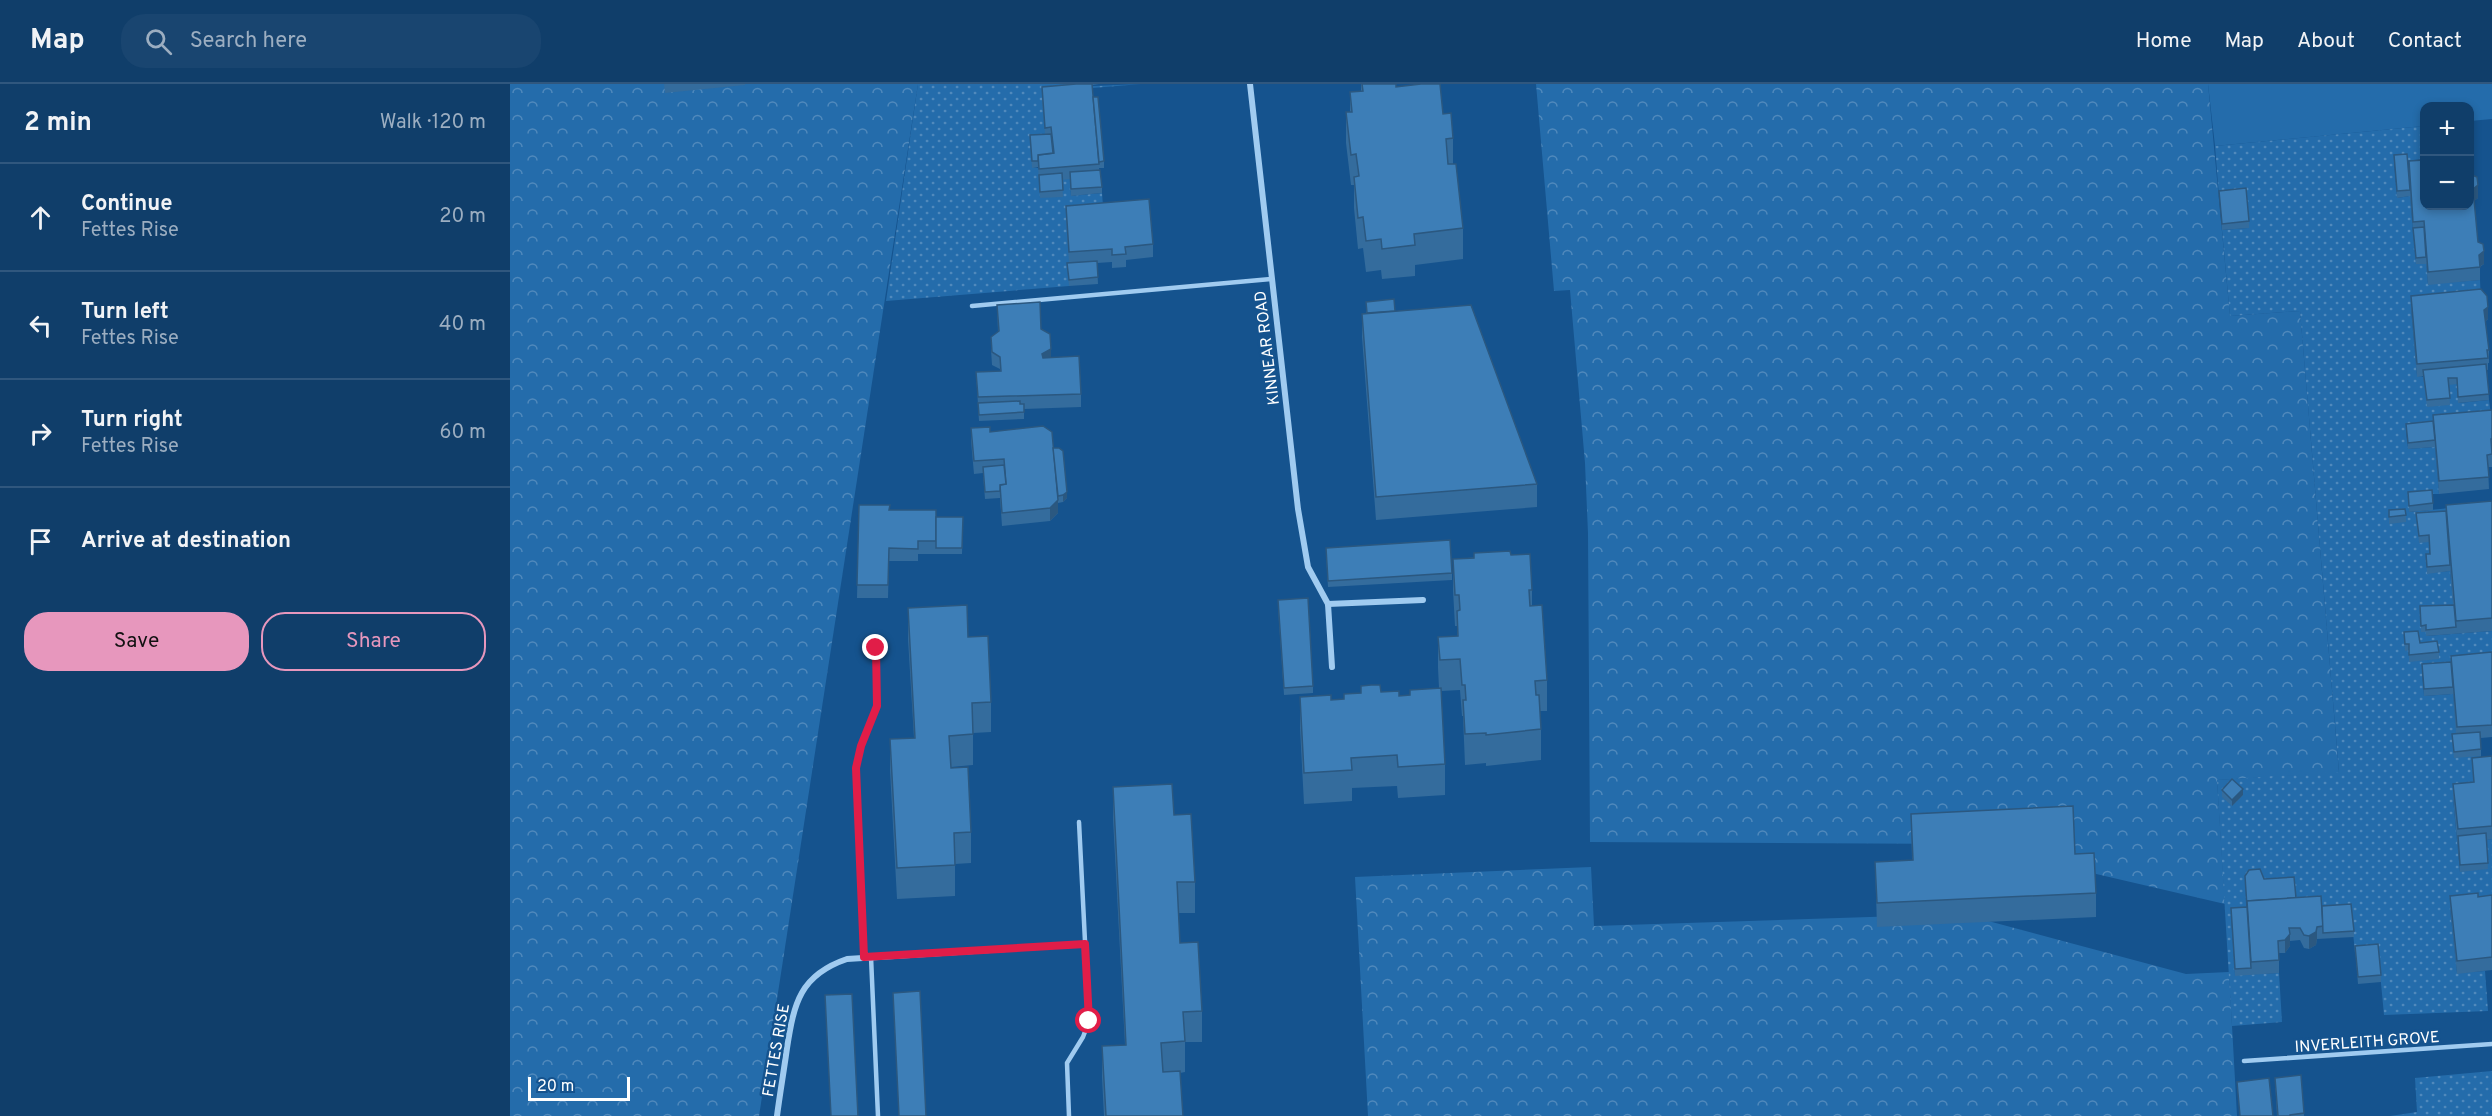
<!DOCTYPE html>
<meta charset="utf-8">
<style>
body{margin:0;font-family:Overpass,sans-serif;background:#194570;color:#f1f3f6}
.controls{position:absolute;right:18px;top:18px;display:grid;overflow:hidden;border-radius:12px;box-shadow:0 3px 9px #0003}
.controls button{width:54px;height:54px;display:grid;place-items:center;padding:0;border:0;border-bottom:2px solid #30577e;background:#103e6a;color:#f1f3f6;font:30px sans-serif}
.scale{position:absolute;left:18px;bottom:15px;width:102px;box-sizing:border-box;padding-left:6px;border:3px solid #fff;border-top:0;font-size:16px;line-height:21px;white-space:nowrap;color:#fff;-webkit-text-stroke:4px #15538e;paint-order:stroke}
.stop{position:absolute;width:18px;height:18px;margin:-14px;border:4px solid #e11d48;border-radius:50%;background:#fff}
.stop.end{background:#e11d48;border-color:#fff;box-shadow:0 2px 6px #0008}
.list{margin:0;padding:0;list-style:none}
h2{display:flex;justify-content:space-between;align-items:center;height:78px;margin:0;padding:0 24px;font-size:26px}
h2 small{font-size:20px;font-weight:400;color:#9caec1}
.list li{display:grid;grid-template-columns:39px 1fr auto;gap:18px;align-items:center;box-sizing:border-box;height:108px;padding:0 24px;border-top:2px solid #30577e}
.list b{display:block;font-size:22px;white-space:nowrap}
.list p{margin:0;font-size:20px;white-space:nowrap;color:#9caec1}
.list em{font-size:20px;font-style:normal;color:#9caec1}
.actions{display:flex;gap:12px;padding:18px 24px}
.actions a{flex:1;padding:14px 0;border:2px solid #e797bd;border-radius:24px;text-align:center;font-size:21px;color:#e797bd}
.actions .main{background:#e797bd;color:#111}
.icon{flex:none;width:33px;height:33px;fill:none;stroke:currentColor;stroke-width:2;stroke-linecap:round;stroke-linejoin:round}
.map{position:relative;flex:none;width:1982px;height:1032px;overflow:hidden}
header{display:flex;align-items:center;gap:36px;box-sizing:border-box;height:84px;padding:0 30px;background:#103e6a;border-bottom:2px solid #30577e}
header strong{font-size:28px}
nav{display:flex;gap:33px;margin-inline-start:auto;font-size:21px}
.search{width:420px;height:54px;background:#194570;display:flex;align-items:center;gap:15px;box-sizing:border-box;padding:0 21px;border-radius:24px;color:#9caec1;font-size:22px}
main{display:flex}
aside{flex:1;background:#103e6a}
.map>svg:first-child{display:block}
.grass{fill:#246cab}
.forest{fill:url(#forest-crowns)}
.garden{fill:url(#garden-dots)}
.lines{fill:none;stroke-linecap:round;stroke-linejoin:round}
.lane{stroke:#a0cbf0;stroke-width:4.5}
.street{stroke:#a0cbf0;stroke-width:6}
.wall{fill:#346c9d}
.shaded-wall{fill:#2b5880}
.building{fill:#3d7eb7;stroke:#2b5880;stroke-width:1.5}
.route{stroke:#e11d48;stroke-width:8}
.labels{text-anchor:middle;stroke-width:5;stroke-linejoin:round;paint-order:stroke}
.street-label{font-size:16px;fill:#fff;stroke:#15538e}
</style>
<header>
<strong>Map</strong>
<div class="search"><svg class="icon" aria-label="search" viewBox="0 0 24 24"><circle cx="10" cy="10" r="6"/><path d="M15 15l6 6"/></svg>Search here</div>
<nav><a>Home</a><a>Map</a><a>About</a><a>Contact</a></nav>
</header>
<main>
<aside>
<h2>2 min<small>Walk · 120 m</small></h2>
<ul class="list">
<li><svg class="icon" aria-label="ahead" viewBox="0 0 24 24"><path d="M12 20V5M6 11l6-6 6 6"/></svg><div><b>Continue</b><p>Fettes Rise</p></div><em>20 m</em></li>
<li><svg class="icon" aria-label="left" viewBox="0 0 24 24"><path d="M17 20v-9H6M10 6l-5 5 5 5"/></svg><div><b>Turn left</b><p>Fettes Rise</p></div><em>40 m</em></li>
<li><svg class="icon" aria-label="right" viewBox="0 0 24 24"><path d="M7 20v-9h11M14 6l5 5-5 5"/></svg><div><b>Turn right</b><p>Fettes Rise</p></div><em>60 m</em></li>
<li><svg class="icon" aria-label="arrive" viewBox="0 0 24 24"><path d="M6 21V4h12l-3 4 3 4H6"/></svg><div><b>Arrive at destination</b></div></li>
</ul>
<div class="actions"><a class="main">Save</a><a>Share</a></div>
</aside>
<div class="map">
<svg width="1982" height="1032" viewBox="0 0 1982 1032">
<defs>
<pattern id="forest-crowns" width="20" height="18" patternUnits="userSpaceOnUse" patternTransform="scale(1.5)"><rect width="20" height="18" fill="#246cab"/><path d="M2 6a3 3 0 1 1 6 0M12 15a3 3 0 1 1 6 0" fill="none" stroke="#5089bc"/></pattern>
<pattern id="garden-dots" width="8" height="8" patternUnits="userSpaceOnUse" patternTransform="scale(1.5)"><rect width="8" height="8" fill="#246cab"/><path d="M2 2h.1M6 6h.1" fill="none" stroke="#5089bc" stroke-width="1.8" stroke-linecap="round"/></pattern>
</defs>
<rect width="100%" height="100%" fill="#15538e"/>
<path class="grass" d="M1698 0H1982V35L1960 37V22H1914V42L1705 62Z"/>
<g class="forest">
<path d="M0 0H408L249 1032H0Z"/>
<path d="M1026 0H1698L1720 232 1790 227 1829 689 1707 696 1715 820 1458 760 1080 758 1078 449 1075 379 1060 206 1044 207Z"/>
<path d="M1081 783 1084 842 1452 830 1676 890 1719 888 1727 1032H858L845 793Z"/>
</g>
<g class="garden">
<path d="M408 0H560L561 3 631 0 582 4 535 57 522 83C536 84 545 96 560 95L561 112 592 109 593 122 560 181 559 202 376 217Z"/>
<path d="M1914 42V75L1884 78 1887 114 1900 112 1906 180H1916L1918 200 1970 196 1971 218 1901 225 1907 292C1920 293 1932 301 1947 300L1949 319 1979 316 1982 339 1896 347 1898 365 1925 363 1929 410H1922L1899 428 1982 420 1909 458H1919L1920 476 1917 489 1940 487 1944 528 1911 548H1916V552L1982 547V581L1912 587 1914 612 1943 610 1947 656 1971 672 1964 711 1943 714 1950 788 1976 756 1982 755V824L1940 825 1947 889 1975 887 1978 927 1874 931 1868 867 1845 869 1841 827 1737 830 1721 831 1725 891 1769 889 1772 938 1722 942 1707 696 1829 688 1790 227 1720 232 1712 146 1738 144 1709 113 1705 62Z"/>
<path d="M1982 987V1032H1880L1907 1028 1905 994Z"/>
</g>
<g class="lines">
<g class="lane">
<path d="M462 222 761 195"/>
<path d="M361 873 368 1032"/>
<path d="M1734 977 1982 960"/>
<path d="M559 1032 557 979 573 953 579 937 569 738"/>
</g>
<g class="street">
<path d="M740 0 788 425 798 483 818 520 822 583"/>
<path d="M818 520 913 516"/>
<path d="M354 873 346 684 351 662 367 622 366 564"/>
<path d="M267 1032C270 1009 274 986 277 964 284 919 290 891 337 875L575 860"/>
</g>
</g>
<g class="wall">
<path d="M154 0H235V1L155 9Z"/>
<path d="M560 0H589L582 1 583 13 594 77V84H589L592 103V109L561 112 560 95 552 96 553 113 530 114 528 83 522 84 520 51 535 50 532 16V3Z"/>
<path d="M851 0 886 3 933 30 943 54V80L953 144V175L905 181V192L872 195 871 186 856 188 853 164 848 165 844 124V101H841L836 59V28H840V8L851 7Z"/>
<path d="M1884 71 1899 86 1962 91 1968 114 1964 117 1968 158 1974 180 1970 183V196L1918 201 1916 179V180H1906L1900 112 1887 114Z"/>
<path d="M1709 107 1739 137V144L1712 146Z"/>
<path d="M556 122 643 160V173L616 176V183L602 184V178L587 179 588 200 559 202 557 179H559L556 135Z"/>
<path d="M1901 212 1978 235 1975 238 1979 266V279H1978V286H1977L1979 316 1948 319 1947 300 1939 301 1940 321 1917 323 1913 292 1907 293 1901 224Z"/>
<path d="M856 218 885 227 1027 400V423L866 436 852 253V230L856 229Z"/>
<path d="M487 221 531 245 541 274 571 310V323L514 325V335L469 337 466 288 490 287V285L482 281 481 266V253L488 248Z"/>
<path d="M1982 326V383H1978L1979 405 1929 410 1925 363 1898 365 1896 340 1923 337V331Z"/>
<path d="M461 344 480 348 543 364 557 414 553 418 548 419V429L540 437 492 442 490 414 475 415 473 389 464 390 461 357Z"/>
<path d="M1898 408 1923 419V426L1899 428Z"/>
<path d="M1982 417V547L1916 552V548H1911L1910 522 1943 521 1940 485V487L1917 490 1916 470H1920L1919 458 1909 459 1906 429 1936 427V421Z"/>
<path d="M349 421 426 433H453L452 470H408V477H379L378 514H347Z"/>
<path d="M1879 426 1896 431V438L1879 440Z"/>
<path d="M816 470 942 489V496L818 503Z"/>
<path d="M1001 471 1022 506V522L1037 596V627H1030L1031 645V676L976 682V679L955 681 953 632H952L950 606 931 607 935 680V711L888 714 887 702 842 704V717L794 720 790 644V613L821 616 834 615 871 608 889 612 900 611 929 604 928 584V553L947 552V542H945L943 506V475Z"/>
<path d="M768 523 803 602V609L774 611Z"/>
<path d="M398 524 458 553 481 618V648L463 649V681L441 683 461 748V779L445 780V812L387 815 380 686V655L404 654 398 555Z"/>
<path d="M1894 548 1910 559 1929 568V575L1899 578V566L1895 567Z"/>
<path d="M1982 568V653L1971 654V672L1944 674 1942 657 1946 650 1943 610 1914 612 1912 580 1941 578V572Z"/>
<path d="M1982 672V755L1977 756 1978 785 1950 788 1943 713V700L1963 698 1962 674Z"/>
<path d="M603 703 664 731 685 798V829H668L670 859 692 927V958H675V988L670 989 673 1032H594L592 993V962L615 961 603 734Z"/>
<path d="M1712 706 1733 711 1722 722 1712 713Z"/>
<path d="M1401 730 1586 809V833L1367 843 1365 778 1402 776Z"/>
<path d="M1754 795 1786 814 1812 822 1844 847V853L1807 855 1806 861 1799 865 1794 864 1790 856 1780 857V862L1775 869H1769V889L1725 892 1721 831 1737 823Z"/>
<path d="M1982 811V886L1947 890 1940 824V812L1968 813Z"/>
<path d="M1845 862 1871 891V898L1848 900Z"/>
<path d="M1791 991 1794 1032H1767L1765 994Z"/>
</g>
<g class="shaded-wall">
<path d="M1968 101V114L1963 118V105Z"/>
<path d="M1974 167V180L1969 183V171Z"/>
<path d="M1978 223V235L1974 239V226Z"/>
<path d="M541 265V278L532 283V270Z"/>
<path d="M557 408V414L553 418V411Z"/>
<path d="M548 416V429L540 437V424Z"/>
<path d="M1733 705V711L1722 722V716Z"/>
<path d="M1807 843V855L1806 861 1799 865V852Z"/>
<path d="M1780 850V862L1775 869V856Z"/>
</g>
<g class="building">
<path d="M566 0H582L589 80 529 85 528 71 544 69 541 43 535 44 532 3Z"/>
<path d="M852 0H886V3L911 0H930L933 30 941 29 943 54 936 55 938 80H946L953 144 904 150 905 161 872 165 871 155 856 157 853 133 848 134 844 93 849 92 846 70 841 71 836 28H842L840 8 853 7Z"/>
<path d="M583 13H588L594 77 589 78Z"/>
<path d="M541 50 543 69 528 71V77H522L520 51Z"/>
<path d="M1897 70 1900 106 1887 107 1884 71Z"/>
<path d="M1914 76V122H1959V79H1961L1962 91 1967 93 1968 101 1963 105 1968 158 1973 160 1974 167 1969 171 1970 183 1918 188 1914 137 1903 138 1899 77Z"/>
<path d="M590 86 592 103 561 105 560 88Z"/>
<path d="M552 89 553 106 530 108 529 91Z"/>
<path d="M1736 104 1739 137 1712 140 1709 107Z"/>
<path d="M639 115 643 160 615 163 616 170 602 171V165L559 168 556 122Z"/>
<path d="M1914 143 1916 173 1906 174 1903 144Z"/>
<path d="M587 177 588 193 559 196 557 179Z"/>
<path d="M1971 205 1977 212 1978 223 1974 226 1979 266H1977L1978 274 1907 280 1901 212Z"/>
<path d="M884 215 885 227 857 229 856 218Z"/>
<path d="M530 218 531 245 540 250 541 265 532 270 533 274 569 272 571 310 468 313 466 288 491 287 490 273 482 268 481 253 489 247 487 221Z"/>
<path d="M961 221 1027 400 866 413 852 230Z"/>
<path d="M1976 280 1979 310 1948 313 1947 294H1938L1940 314 1917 316 1913 286Z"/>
<path d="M510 317V320H514V328L469 331 468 319Z"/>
<path d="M1982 326V355H1981L1982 370 1977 371 1979 393 1929 397 1923 331Z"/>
<path d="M1923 337 1925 356 1898 359 1896 340Z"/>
<path d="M533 342 542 348 548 416 540 424 492 429 490 401 496 400 494 375 464 377 461 344 480 343V348Z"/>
<path d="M543 364H549L553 367 557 408 553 411 548 412Z"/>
<path d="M494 381 496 400 490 401V407L475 408 473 383Z"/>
<path d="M1922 406 1923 419 1899 422 1898 408Z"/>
<path d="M1982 417V534L1946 537 1936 421Z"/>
<path d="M349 421H380L379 426H426V457H408V465L379 464 378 501H347Z"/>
<path d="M1895 425 1896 431 1879 433V426Z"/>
<path d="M1936 427 1940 481 1917 483 1916 470H1920L1919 451 1909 452 1906 429Z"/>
<path d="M426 433H453L452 464H426Z"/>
<path d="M940 456 942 489 818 497 816 464Z"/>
<path d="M1000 467 1001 471 1020 470 1022 506H1019L1020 522 1032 521 1037 596 1025 597 1026 611H1029L1031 645 976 651V649L955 650 953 616H956L955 601H952L950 575 930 576 928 553 948 552 947 527 950 526 949 511H945L943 475 964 474V469Z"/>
<path d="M798 514 803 602 774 604 768 516Z"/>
<path d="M457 521 458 553 478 552 481 618 462 619 463 650 439 652 441 684 458 683 461 748 444 749 445 781 387 784 380 655 405 654 398 524Z"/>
<path d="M1944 521 1946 543 1916 546V541L1911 542 1910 522Z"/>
<path d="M1908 547 1910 559 1927 557 1929 568 1899 571V560H1895L1894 548Z"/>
<path d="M1982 568V641L1947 643 1941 572Z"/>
<path d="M1941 578 1943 603 1914 605 1912 580Z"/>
<path d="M861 601H870L871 608 889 607V612L900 611V606L931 604 935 680 888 683 887 671 841 674 842 686 794 689 790 613 821 611V616L834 615V610L851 609V602Z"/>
<path d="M1970 648 1971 665 1944 668 1942 650Z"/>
<path d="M1982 672V742L1948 745 1943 700 1964 698 1962 674Z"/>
<path d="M1722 695 1733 705 1722 716 1712 706Z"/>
<path d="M662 700 664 731 681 730 685 798H667L670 859 688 858 692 927 673 928 675 957 651 959 653 988 670 987 673 1032H596L592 962 616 961 603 703Z"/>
<path d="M1563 722 1565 770 1584 769 1586 809 1367 819 1365 778 1403 776 1401 730Z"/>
<path d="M1976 749 1978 779 1950 781 1948 752Z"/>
<path d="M1750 785 1754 795 1784 793 1786 814 1737 817V823L1735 792 1739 786Z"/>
<path d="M1968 809V813L1982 811V873L1947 877 1940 812Z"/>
<path d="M1811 812 1813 842 1807 843 1806 848 1799 852 1794 851 1790 844H1779L1780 850 1775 856 1768 857 1769 876 1741 878 1737 817Z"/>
<path d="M1841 820 1844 847 1813 849 1812 822Z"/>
<path d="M1737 823 1741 884 1725 885 1721 824Z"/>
<path d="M1868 860 1871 891 1848 893 1845 862Z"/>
<path d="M410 907 416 1032H389L383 909Z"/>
<path d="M342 910 348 1032H321L315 911Z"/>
<path d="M1791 991 1794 1029 1780 1031V1032H1768L1765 994Z"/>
<path d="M1759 994 1763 1032H1730L1727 998Z"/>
</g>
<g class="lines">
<path class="route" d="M366 564 367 622 351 662 346 684 354 873 575 860 579 937"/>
</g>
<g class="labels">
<g class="street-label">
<text transform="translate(756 264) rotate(-97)" y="6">KINNEAR ROAD</text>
<text transform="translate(1857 957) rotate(-4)" y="6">INVERLEITH GROVE</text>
<text transform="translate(265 966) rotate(-80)" y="6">FETTES RISE</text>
</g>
</g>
</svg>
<div class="controls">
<button>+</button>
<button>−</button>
</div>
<div class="scale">20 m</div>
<div class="stop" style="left:579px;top:937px"></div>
<div class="stop end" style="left:366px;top:564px"></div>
</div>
</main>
